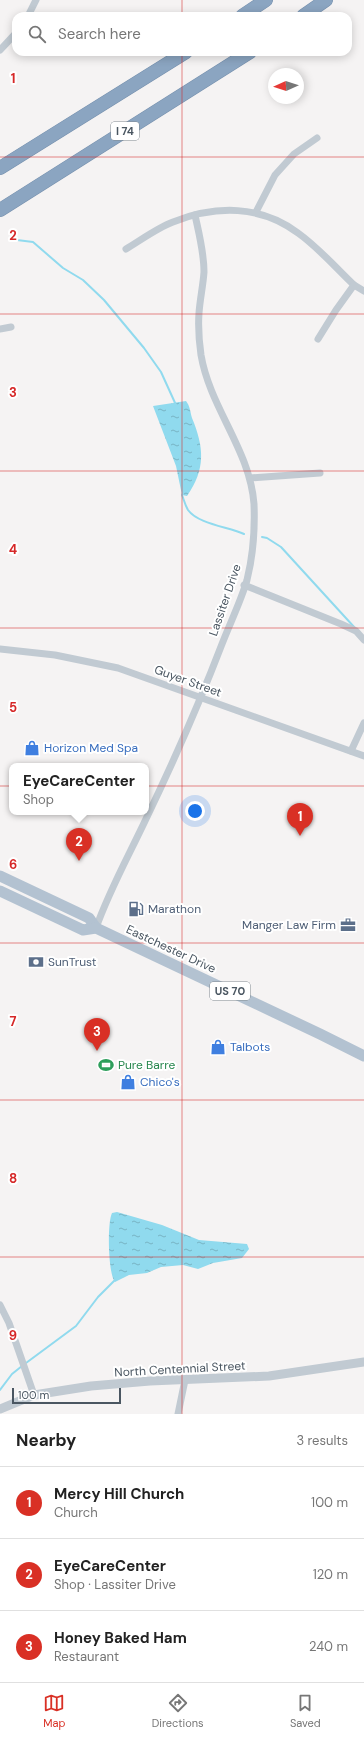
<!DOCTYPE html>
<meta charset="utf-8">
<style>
body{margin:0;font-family:"DM Sans",sans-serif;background:#f2f2f2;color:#222}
.compass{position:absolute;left:268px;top:68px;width:36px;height:36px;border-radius:50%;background:#fff;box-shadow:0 2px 10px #0003;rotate:267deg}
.scale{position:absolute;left:12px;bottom:10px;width:109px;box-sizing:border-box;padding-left:4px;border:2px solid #4a5661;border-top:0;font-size:11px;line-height:14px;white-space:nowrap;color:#4a5661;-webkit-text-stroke:3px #fff;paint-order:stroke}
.you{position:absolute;left:195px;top:811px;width:14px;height:14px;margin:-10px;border:3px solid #fff;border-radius:50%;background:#1a73e8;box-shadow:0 0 0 6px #1a73e833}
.badge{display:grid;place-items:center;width:26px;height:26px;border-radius:50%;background:#d93025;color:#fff;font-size:13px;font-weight:700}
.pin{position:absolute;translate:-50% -33px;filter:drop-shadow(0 1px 2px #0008)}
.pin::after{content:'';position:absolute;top:21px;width:14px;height:12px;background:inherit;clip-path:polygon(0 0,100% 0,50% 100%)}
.popup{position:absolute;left:9px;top:763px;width:140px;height:52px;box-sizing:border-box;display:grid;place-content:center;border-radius:8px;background:#fff;filter:drop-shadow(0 1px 3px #0005);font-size:13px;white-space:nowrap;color:#767676}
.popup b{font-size:15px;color:#222}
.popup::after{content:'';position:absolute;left:50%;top:100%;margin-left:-8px;border:8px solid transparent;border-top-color:#fff}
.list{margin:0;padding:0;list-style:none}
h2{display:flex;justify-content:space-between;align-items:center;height:52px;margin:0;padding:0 16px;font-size:17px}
h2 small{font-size:13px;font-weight:400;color:#767676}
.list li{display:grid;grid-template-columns:26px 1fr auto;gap:12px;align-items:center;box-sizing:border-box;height:72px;padding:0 16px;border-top:1px solid #e0e0e0}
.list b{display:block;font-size:15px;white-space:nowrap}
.list p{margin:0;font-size:13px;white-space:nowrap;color:#767676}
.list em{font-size:13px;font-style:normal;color:#767676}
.icon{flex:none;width:22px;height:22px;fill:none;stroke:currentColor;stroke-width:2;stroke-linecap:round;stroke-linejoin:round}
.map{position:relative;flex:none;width:364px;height:1414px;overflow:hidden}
.search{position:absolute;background:#fff;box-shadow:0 2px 10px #0003;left:12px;right:12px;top:12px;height:44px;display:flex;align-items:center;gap:10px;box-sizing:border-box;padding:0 14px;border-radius:12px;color:#767676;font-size:15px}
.sheet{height:268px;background:#fff}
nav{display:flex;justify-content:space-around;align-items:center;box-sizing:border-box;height:56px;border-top:1px solid #e0e0e0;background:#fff;font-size:11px;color:#767676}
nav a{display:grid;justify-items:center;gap:2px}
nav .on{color:#d93025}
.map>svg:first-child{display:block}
.water{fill:url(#water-ripples)}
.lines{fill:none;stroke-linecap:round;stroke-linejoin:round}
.stream{stroke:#90daee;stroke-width:2}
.motorway-casing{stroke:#7690ad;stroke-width:14}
.minor{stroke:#c1cad2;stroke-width:7}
.tertiary{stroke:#c1cad2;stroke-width:9}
.primary{stroke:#b3c2d1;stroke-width:11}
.motorway{stroke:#8ba5c1;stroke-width:13}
.grid{fill:none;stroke:#d62828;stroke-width:1;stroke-opacity:0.55}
.labels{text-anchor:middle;stroke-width:4;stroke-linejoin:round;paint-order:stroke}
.shield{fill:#fff;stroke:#808990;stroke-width:1}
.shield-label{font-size:11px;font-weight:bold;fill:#4a5661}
.street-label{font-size:12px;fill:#4a5661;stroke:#fff}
.shop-label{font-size:12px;fill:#366cbe;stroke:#fff;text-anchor:start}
.service-label{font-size:12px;fill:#4e5e75;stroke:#fff;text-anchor:start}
.leisure-label{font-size:12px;fill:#27864d;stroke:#fff;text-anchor:start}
.grid-label{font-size:13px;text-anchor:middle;font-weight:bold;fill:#d62828;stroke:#fff;stroke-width:4;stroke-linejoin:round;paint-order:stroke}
</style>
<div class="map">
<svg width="364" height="1414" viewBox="0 0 364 1414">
<defs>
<pattern id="water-ripples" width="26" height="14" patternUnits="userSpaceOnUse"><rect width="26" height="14" fill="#90daee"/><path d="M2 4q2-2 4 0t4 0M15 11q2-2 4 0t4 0" fill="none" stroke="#78b4c4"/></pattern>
</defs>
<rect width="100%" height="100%" fill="#f5f3f3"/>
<g class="water">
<path d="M186 401C190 406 190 411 192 418 204 447 206 469 187 496L182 495 176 466 153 406Z"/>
<path d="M117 1212 162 1225 199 1240 247 1244 249 1249 242 1258 213 1263 198 1269 183 1265 161 1267 147 1273 129 1275 115 1282C108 1274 107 1223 112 1213Z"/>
</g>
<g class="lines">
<g class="stream">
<path d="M9 239 33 242 63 268 83 280 104 300 144 348 161 372 176 405"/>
<path d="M183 493 182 495C184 500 185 505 188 510 198 524 229 527 244 534"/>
<path d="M262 537 267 538 281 547 355 628"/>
<path d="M26 1363 76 1326 98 1297 115 1280"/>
<path d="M0 1390 12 1374 22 1366"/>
</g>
<g class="motorway-casing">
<g id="motorway">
<path d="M242 16 266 0"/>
<path d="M303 16 326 0"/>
<path d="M0 168 186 52"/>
<path d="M0 210 250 52"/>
</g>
</g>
<g class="minor">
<path d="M28 16 36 0"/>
<path d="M0 50 16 33"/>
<path d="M256 212 275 175 294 154 317 138"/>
<path d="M126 249C141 240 157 228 173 222 216 205 261 205 298 233 319 248 336 268 354 285L364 291"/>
<path d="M0 329 11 327"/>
<path d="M318 339 336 310 354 285"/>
<path d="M250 478 320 473"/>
<path d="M244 585 341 624 356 631 364 640"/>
<path d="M0 649 55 655 118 668 364 756"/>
<path d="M351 751 364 723"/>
<path d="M96 928C109 891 128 857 145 821 173 763 199 704 222 644 230 623 241 601 247 580 253 556 255 529 254 504 250 450 210 408 201 355 199 341 198 327 199 313 200 299 203 286 204 272 204 252 199 234 195 215"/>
<path d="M0 1305 9 1323 34 1395"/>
<path d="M178 1414 185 1380"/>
</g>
<path class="tertiary" d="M0 1409 34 1395 91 1386 150 1381 269 1376 364 1362"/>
<g class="primary">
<path d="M0 876 89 918 96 928"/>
<path d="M0 891 83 930 96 928 320 1034 364 1056"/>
</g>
<use href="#motorway" class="motorway"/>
</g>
<path class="grid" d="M182 0V16M182 52V1414M0 157H364M0 314H364M0 471H364M0 628H364M0 786H364M0 943H364M0 1100H364M0 1257H364"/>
<defs>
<g id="shop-bare" transform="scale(1.2)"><path d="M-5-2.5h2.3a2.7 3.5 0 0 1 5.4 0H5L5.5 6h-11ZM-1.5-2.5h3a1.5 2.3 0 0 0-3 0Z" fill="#3f7fe0" stroke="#fff" stroke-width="2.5" paint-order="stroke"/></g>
<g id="fuel-bare" transform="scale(1.2)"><path d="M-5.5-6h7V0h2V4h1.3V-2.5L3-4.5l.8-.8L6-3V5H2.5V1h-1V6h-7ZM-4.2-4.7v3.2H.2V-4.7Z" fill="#5c6f8a" stroke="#fff" stroke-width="2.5" paint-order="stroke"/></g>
<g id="office-bare" transform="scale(1.2)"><path d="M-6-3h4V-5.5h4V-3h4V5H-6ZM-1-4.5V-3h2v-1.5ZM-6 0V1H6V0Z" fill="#5c6f8a" stroke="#fff" stroke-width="2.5" paint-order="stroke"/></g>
<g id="bank-bare" transform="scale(1.2)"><path d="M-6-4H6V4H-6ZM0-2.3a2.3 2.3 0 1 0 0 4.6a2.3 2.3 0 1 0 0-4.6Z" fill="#5c6f8a" stroke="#fff" stroke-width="2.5" paint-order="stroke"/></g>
<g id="stadium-bare" transform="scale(1.2)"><path d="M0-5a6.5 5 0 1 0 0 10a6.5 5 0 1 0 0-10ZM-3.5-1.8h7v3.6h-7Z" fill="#2e9e5b" stroke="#fff" stroke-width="2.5" paint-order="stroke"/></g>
</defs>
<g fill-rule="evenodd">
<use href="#shop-bare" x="32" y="748"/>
<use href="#fuel-bare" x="136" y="909"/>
<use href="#office-bare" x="348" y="925"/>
<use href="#bank-bare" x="36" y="962"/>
<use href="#shop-bare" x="218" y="1047"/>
<use href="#stadium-bare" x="106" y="1065"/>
<use href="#shop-bare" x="128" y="1082"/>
</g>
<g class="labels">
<g class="shield">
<rect x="111" y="122" width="28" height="18" rx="3"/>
<rect x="210" y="982" width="40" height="18" rx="3"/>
</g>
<g class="shield-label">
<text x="125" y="135">I 74</text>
<text x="230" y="995">US 70</text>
</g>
<g class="street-label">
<text transform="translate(225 600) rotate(-71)" y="4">Lassiter Drive</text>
<text transform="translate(188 681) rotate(20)" y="4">Guyer Street</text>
<text transform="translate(171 949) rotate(25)" y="4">Eastchester Drive</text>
<text transform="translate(180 1369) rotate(-3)" y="4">North Centennial Street</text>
</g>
<g class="shop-label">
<text x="44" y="752">Horizon Med Spa</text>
<text x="230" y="1051">Talbots</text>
<text x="140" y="1086">Chico's</text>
</g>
<g class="service-label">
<text x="148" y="913">Marathon</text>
<text x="336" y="929" text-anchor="end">Manger Law Firm</text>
<text x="48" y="966">SunTrust</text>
</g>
<g class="leisure-label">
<text x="118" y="1069">Pure Barre</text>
</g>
</g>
<g class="grid-label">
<text x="13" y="83">1</text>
<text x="13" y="240">2</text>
<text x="13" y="397">3</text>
<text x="13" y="554">4</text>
<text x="13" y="712">5</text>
<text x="13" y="869">6</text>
<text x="13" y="1026">7</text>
<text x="13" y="1183">8</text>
<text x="13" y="1340">9</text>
</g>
</svg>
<svg class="compass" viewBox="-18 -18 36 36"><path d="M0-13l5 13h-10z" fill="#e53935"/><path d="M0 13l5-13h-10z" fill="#767676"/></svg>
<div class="scale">100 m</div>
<div class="you"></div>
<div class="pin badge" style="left:300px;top:836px">1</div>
<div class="pin badge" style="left:79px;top:861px">2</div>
<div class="popup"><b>EyeCareCenter</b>Shop</div>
<div class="pin badge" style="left:97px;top:1051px">3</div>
<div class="search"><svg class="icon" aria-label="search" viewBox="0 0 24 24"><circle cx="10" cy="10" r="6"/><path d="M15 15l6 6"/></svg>Search here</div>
</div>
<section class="sheet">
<h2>Nearby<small>3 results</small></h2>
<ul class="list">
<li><span class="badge">1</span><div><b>Mercy Hill Church</b><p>Church</p></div><em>100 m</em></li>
<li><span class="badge">2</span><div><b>EyeCareCenter</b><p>Shop · Lassiter Drive</p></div><em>120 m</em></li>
<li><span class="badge">3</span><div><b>Honey Baked Ham</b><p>Restaurant</p></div><em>240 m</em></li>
</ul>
</section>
<nav>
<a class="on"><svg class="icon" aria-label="map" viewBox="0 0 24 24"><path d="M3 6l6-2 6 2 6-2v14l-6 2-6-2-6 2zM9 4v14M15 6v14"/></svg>Map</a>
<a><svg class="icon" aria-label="directions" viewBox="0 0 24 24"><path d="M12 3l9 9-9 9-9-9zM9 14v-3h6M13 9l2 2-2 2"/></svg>Directions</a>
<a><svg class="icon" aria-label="saved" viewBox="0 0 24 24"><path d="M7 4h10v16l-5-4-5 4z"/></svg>Saved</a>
</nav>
